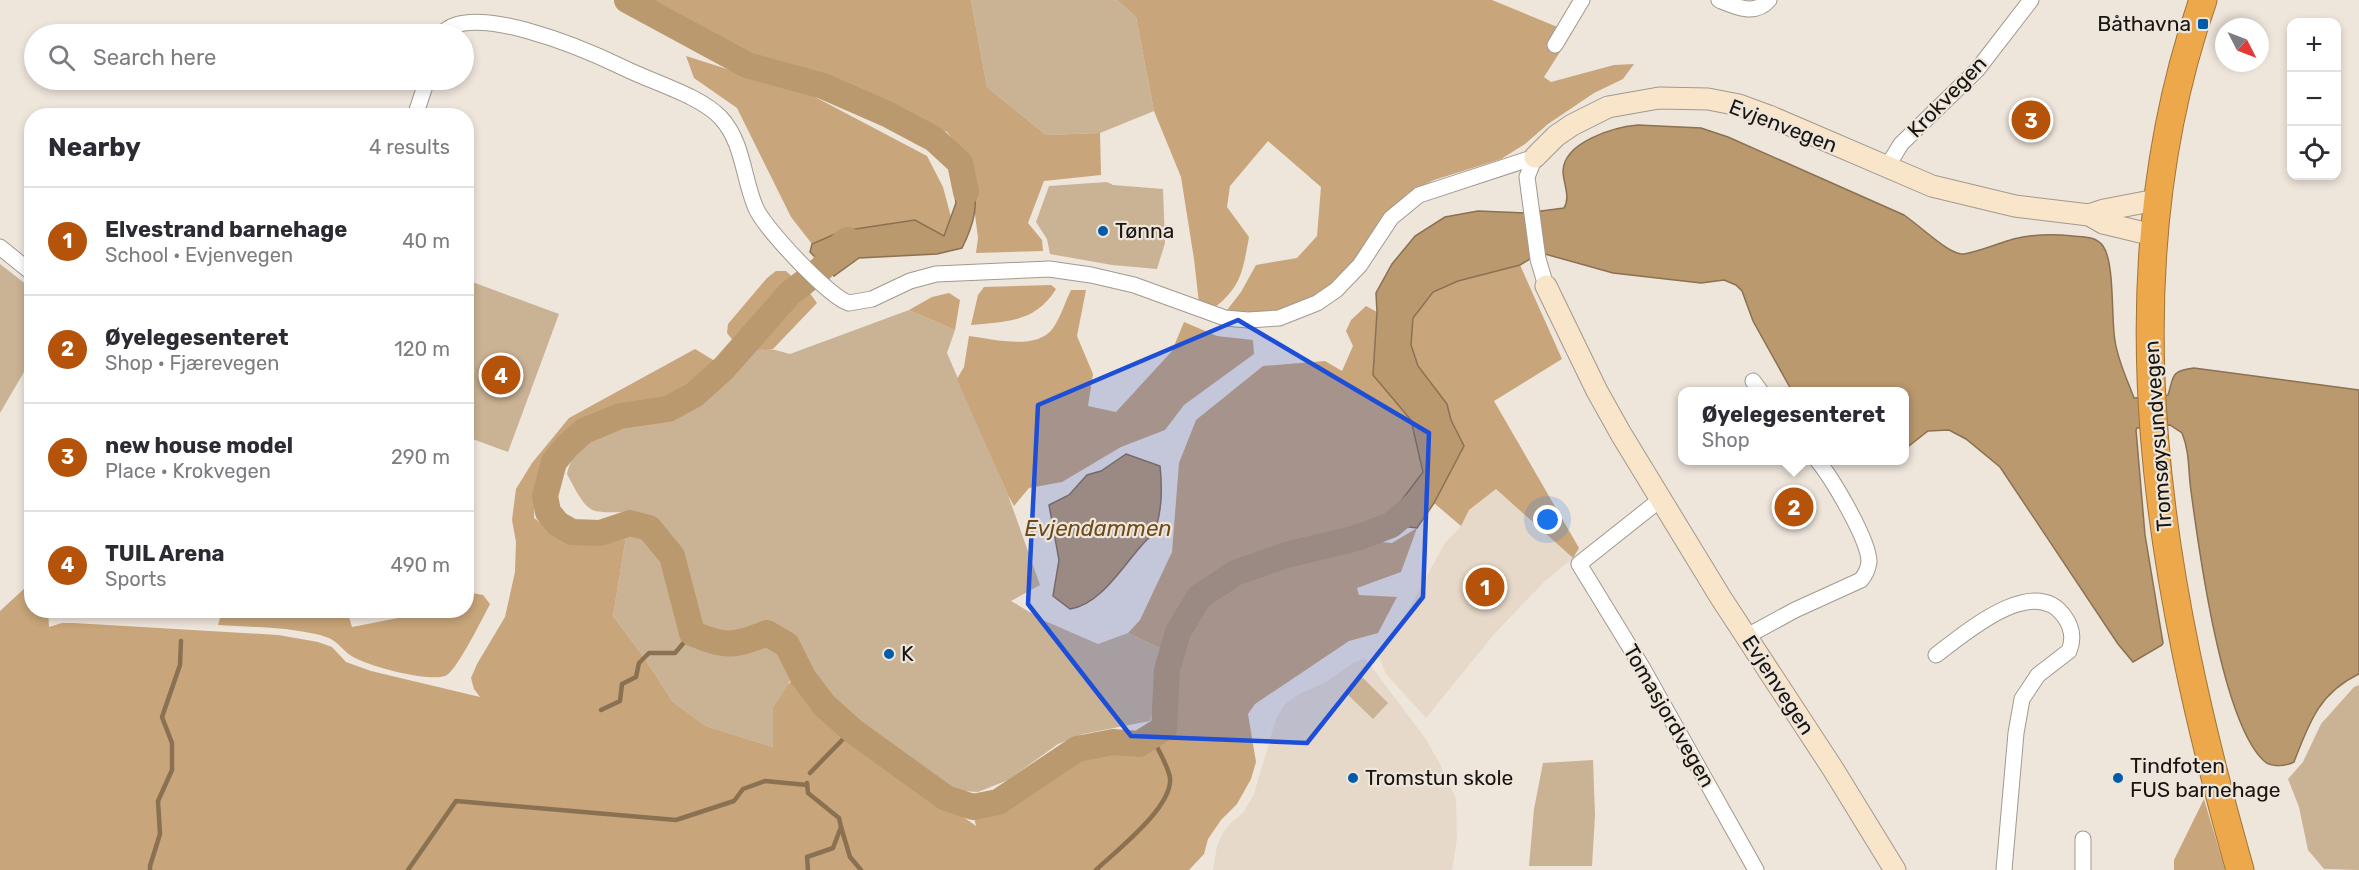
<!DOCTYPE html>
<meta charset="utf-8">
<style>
body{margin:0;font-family:Rubik,sans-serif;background:#f2f2f3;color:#2b2b33}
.controls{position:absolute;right:18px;top:18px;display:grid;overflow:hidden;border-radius:12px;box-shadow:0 3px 9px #0003}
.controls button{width:54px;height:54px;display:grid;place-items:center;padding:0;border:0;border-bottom:2px solid #e1e1e2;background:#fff;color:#2b2b33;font:30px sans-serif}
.compass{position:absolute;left:2215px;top:18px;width:54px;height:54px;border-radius:50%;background:#fff;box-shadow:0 3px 9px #0003;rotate:132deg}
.you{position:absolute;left:1548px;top:520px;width:21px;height:21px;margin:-15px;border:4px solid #fff;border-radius:50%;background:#1a73e8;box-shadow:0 0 0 9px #1a73e833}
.badge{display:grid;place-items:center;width:39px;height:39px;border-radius:50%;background:#b45309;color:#fff;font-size:20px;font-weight:700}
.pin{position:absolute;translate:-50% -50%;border:3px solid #fff;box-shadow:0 2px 6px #0006}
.popup{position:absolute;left:1678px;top:387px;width:231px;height:78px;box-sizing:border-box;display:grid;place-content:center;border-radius:12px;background:#fff;filter:drop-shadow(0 2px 4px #0005);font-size:20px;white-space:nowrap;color:#7c7c81}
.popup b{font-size:22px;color:#2b2b33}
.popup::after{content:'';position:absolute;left:50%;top:100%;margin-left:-12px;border:12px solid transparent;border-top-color:#fff}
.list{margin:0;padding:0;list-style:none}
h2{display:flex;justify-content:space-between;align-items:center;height:78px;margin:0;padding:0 24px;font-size:26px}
h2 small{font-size:20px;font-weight:400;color:#7c7c81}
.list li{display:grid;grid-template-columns:39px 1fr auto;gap:18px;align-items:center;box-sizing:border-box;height:108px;padding:0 24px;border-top:2px solid #e1e1e2}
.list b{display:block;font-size:22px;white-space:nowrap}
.list p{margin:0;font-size:20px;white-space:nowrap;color:#7c7c81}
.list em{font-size:20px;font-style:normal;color:#7c7c81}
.icon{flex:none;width:33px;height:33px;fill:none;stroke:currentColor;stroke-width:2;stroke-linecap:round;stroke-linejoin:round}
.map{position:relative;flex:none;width:2359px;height:870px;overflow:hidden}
.search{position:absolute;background:#fff;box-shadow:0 3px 9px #0003;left:24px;top:24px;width:450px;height:66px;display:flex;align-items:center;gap:15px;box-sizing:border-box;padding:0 21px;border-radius:33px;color:#7c7c81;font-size:22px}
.panel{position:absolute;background:#fff;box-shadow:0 3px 9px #0003;left:24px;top:108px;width:450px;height:510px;border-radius:24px}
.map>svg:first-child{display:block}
.built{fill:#e7d9c9}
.green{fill:#cab294}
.forest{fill:#c8a57a}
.water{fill:#bb996e;stroke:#8a7152;stroke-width:1.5}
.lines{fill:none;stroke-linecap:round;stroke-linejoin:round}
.stream{stroke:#8a7152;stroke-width:4.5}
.river{stroke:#bb996e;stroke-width:26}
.street-casing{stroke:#a1998f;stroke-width:17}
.secondary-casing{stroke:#a1998f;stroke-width:23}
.highway-casing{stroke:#a17436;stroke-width:29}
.street{stroke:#fff;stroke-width:15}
.secondary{stroke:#f9e5c9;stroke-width:21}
.highway{stroke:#eca84a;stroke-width:27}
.marked{fill:#1d4ed8;fill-opacity:0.2;stroke:#1d4ed8;stroke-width:4.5;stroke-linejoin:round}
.poi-dot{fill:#005ca9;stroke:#eee5db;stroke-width:2}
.labels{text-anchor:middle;stroke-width:4.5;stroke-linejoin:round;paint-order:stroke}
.poi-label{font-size:21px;fill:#171411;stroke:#eee5db;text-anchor:start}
.street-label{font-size:21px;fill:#171411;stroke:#eee5db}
.water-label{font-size:22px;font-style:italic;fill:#6d4a17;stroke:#eee5db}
</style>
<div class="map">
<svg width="2359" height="870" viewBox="0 0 2359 870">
<rect width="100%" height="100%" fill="#eee5db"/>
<g class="built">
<path d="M1496 489 1573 558 1544 582 1495 633 1426 718 1386 674 1377 652 1405 616 1445 543 1461 526 1469 510Z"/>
<path d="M1365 658 1425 738 1439 762 1456 799 1457 839 1452 870H1213L1217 846 1224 831 1232 822 1243 813 1254 794 1276 719 1284 705 1299 694 1326 682 1353 663Z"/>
</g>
<g class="green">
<path d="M971 0H1117L1136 17 1154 111 1100 133 1046 135 987 87Z"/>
<path d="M1107 182 1113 185 1163 189 1165 243 1157 269 1112 265 1050 254 1047 239 1036 222 1049 186Z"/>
<path d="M0 264 32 289 31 360 0 413Z"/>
<path d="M467 280 559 314 508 452 467 437Z"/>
<path d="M909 310 955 330 947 353 1008 495 1040 585 1011 601 1045 621 1098 644 1128 633 1168 652 1150 721 1083 734 1058 744 1008 780 978 792 961 791 942 787 853 723 806 664 789 682 773 747 706 726 673 702 643 656 613 616 626 537 640 513C590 509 593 524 567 474 581 419 635 430 677 416 689 412 715 394 723 385 735 373 740 355 758 350 770 347 779 351 790 354Z"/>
<path d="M1361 676 1388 703 1373 719 1345 692Z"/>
<path d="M2359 685V870L2324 869 2308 850 2299 807 2288 779 2303 762 2321 724 2354 687Z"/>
<path d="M1593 760 1595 815 1592 866H1529L1534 809 1543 763Z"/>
</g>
<g class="forest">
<path d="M641 0H971L987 87 1046 135 1100 133 1101 175 1044 181 1028 223 1042 240 1043 251 976 253 978 238 968 160 947 132 825 75 754 57Z"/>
<path d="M1117 0H1492L1572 33 1544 77 1551 82 1614 65 1634 64 1623 79 1594 93 1548 124 1525 144 1501 159 1434 180 1408 193 1385 216 1345 273 1316 296 1281 310 1256 313 1227 310 1241 292 1256 265 1297 258 1317 236 1321 187 1268 141 1230 186 1227 207 1249 237C1242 275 1241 288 1209 312H1200L1194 259 1181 177 1154 111 1136 17Z"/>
<path d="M686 56 815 97 927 156 943 187 951 217 943 237 842 231 812 244 791 217 737 108 694 78Z"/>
<path d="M1520 265 1562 359 1494 401 1579 548 1573 558 1496 489 1469 510 1461 526 1434 503 1464 446 1451 420 1447 404 1418 366 1411 345 1413 318 1433 292 1458 281Z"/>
<path d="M776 271H786L809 292 817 303 773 349 758 350 745 356 727 333 728 324 767 278Z"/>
<path d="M1051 285 1056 289C1036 322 1006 322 971 325L978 295 984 287Z"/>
<path d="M1071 290H1086L1077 336 1093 374 1088 406 1116 412 1172 351 1184 322 1217 336 1253 340 1254 354 1184 405 1165 430 1121 447 1062 482 1029 488 1014 506 1008 495 957 379 964 367 969 336C993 339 1037 351 1053 328 1061 317 1065 302 1071 290Z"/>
<path d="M949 293 960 300 955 330 909 310 932 297Z"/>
<path d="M1366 306 1377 312 1373 375 1411 420 1423 472 1385 522 1250 562 1198 595 1168 652 1128 633 1140 620 1172 552 1179 463 1196 420 1263 366 1325 361 1342 371 1353 346 1346 331 1351 320Z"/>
<path d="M695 349 718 363 687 388 664 398 614 407 576 422 549 457 535 493 534 518 565 541 597 542 626 537 613 616 643 656 673 702 706 726 773 747V708L792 679 837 731 892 767 916 788 944 807 962 816 976 826 972 808 999 804 1079 751 1113 742 1139 745 1167 730 1169 672 1182 634 1200 599 1235 576 1285 557 1357 540 1392 543 1417 528 1401 572 1357 588 1359 595 1397 597 1378 633 1349 641 1255 704 1248 714 1256 762 1251 779 1237 804 1221 820 1208 839 1204 854 1189 870H0V611L26 587 31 588 32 610 48 611 49 627 62 623H74L278 635 318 642 332 647 346 662 371 671 480 697 474 689 471 678 477 664 505 617 515 572 516 542 512 520 516 489 532 463 569 418Z"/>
<path d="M467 592 483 595 490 604C482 619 459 666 447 675 433 684 363 665 350 655 337 645 338 640 320 635 287 627 252 627 218 625L222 611 347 610 352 627 398 618 413 611 466 610Z"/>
<path d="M2204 799 2225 870H2174V860Z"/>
</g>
<g class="water">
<path d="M1638 125 1701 128 1728 137 1904 215C1919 225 1945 251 1961 254 1971 255 2006 240 2018 238 2037 234 2054 234 2073 236 2083 237 2096 236 2103 246 2115 263 2111 319 2115 341 2118 361 2127 379 2134 398L2168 395C2174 376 2170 371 2194 368L2359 390V674C2319 693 2309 723 2294 762 2286 766 2272 768 2264 761 2222 722 2199 551 2191 491 2188 471 2190 452 2182 433L2170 425 2137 428 2136 430 2145 535 2163 643 2162 645 2133 662 2118 644 2000 467 1966 439 1949 430 1928 431 1905 449V392L1792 391 1753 321 1742 291 1736 285 1724 280 1701 283 1613 273 1545 254 1533 257 1520 265 1458 281 1433 292 1413 318 1411 345 1418 366 1447 404 1451 420 1464 446 1434 503 1417 528 1391 525 1385 522 1423 472 1411 420 1373 375 1377 312 1376 293 1392 264 1415 236 1445 217 1478 211 1526 213 1564 208C1571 197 1563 183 1563 171 1564 142 1614 127 1638 125Z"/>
<path d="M934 139C974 175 988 196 962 248L937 254 859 258 834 276 810 252 812 244 842 231 915 220 944 236 956 203 951 168Z"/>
<path d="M1126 454 1160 466C1162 485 1162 509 1156 527 1153 536 1148 538 1142 545 1123 566 1100 605 1070 609L1053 596 1059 560 1049 505 1069 495 1087 475 1101 471Z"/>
</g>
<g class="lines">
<g class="stream">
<path d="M601 710 620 701 622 684 636 677 639 663 649 653H675L692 633"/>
<path d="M810 773 846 736 856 734"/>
<path d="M807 783 808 793 839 818 841 827 833 848 807 857 808 870"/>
<path d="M841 827 850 857 861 870"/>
<path d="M150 870V866L160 834 158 801 172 770V743L162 717 180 665 181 641"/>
<path d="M408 870 456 801 676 820 734 801 743 789 765 781 807 785"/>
<path d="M1096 870C1116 851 1173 807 1170 778 1168 765 1157 749 1152 736"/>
</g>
<g class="river">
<path d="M627 0 747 65 823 86 887 114 934 139 960 163 966 192"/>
<path d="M848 240 844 242 821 269 789 294 724 368 694 395 668 409 620 416 584 431 567 446 554 462 545 496 548 512 558 524 572 532 600 533 630 523 649 528 672 556 692 633C725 648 735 646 767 633L787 645 803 677 824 705 853 731 946 798 973 807 998 802 1077 749 1113 742 1139 744 1164 728 1167 670 1178 632 1199 597 1235 573 1286 555 1357 538 1391 525 1416 504"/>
</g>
<g class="street-casing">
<g id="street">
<path d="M1719 0C1736 7 1755 16 1769 0"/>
<path d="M442 34C469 0 583 48 624 68 652 82 701 96 721 118 743 142 743 177 755 206 762 226 829 297 849 303L872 299 910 281 936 274 1049 269 1091 275 1134 285 1225 318 1248 320 1279 318 1317 303 1336 290 1360 265 1391 218 1419 195 1535 157"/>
<path d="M1555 45 1582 0"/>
<path d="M415 116 427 80"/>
<path d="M1535 157 1527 177 1538 259 1546 286"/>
<path d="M1887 167 1901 144 1977 70 2031 0"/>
<path d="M0 247 32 273"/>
<path d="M1753 381 1761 392"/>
<path d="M1661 499 1579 564 1642 667 1756 870"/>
<path d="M1747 636 1795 610 1861 580C1866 574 1868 569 1869 562 1869 540 1832 478 1817 460"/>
<path d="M1936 655C1963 635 2033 573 2064 616 2072 627 2074 639 2069 651L2038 675 2022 699 2016 733 2004 870"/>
<path d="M2083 870V839"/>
</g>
</g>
<g class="secondary-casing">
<g id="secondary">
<path d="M1535 157 1556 136 1572 125 1608 107 1659 98 1708 99 1739 105 1769 116 1932 186 2015 206 2089 215 2103 223 2153 235"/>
<path d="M2089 215 2104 210 2156 200"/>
<path d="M1546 286 1597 391 1621 434 1721 598 1833 769 1895 870"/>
</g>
</g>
<g class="highway-casing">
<path id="highway" d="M2203 0C2104 284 2160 588 2240 870"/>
</g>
<use href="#street" class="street"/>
<use href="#secondary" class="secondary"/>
<use href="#highway" class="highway"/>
</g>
<path class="marked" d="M1238 320 1429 433 1423 597 1307 743 1131 736 1028 604 1038 405Z"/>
<g class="poi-dot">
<rect x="2197" y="18" width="12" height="12" rx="3"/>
<circle cx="1103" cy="231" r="6"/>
<circle cx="889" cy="654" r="6"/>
<circle cx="1353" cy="778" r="6"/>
<circle cx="2118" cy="778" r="6"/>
</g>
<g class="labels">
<g class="poi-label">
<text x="2191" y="31" text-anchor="end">Båthavna</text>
<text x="1115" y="238">Tønna</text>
<text x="901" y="661">K</text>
<text x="2130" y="773">Tindfoten<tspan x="2130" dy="24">FUS barnehage</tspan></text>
<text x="1365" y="785">Tromstun skole</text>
</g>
<g class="street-label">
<text transform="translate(1947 97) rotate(-46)" y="7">Krokvegen</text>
<text transform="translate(1783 126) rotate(21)" y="7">Evjenvegen</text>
<text transform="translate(2158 436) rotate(-94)" y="7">Tromsøysundvegen</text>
<text transform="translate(1778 685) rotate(57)" y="7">Evjenvegen</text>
<text transform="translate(1669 716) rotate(60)" y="7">Tomasjordvegen</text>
</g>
<g class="water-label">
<text x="1098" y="536">Evjendammen</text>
</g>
</g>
</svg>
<div class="controls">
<button>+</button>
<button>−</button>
<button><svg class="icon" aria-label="locate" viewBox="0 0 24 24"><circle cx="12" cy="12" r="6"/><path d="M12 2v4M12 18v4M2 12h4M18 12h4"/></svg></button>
</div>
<svg class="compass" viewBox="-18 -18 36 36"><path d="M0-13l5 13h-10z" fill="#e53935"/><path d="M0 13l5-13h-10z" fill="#7c7c81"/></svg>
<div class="you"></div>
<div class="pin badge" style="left:1485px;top:587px">1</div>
<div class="pin badge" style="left:1794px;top:507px">2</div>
<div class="popup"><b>Øyelegesenteret</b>Shop</div>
<div class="pin badge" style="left:2031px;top:120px">3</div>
<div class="pin badge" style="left:501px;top:375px">4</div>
<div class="search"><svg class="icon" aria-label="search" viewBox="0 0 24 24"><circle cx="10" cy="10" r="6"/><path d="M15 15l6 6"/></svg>Search here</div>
<section class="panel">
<h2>Nearby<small>4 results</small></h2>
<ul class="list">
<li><span class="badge">1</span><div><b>Elvestrand barnehage</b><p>School · Evjenvegen</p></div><em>40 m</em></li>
<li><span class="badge">2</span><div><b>Øyelegesenteret</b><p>Shop · Fjærevegen</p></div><em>120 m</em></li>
<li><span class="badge">3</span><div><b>new house model</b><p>Place · Krokvegen</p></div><em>290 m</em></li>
<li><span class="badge">4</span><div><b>TUIL Arena</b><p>Sports</p></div><em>490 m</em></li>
</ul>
</section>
</div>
